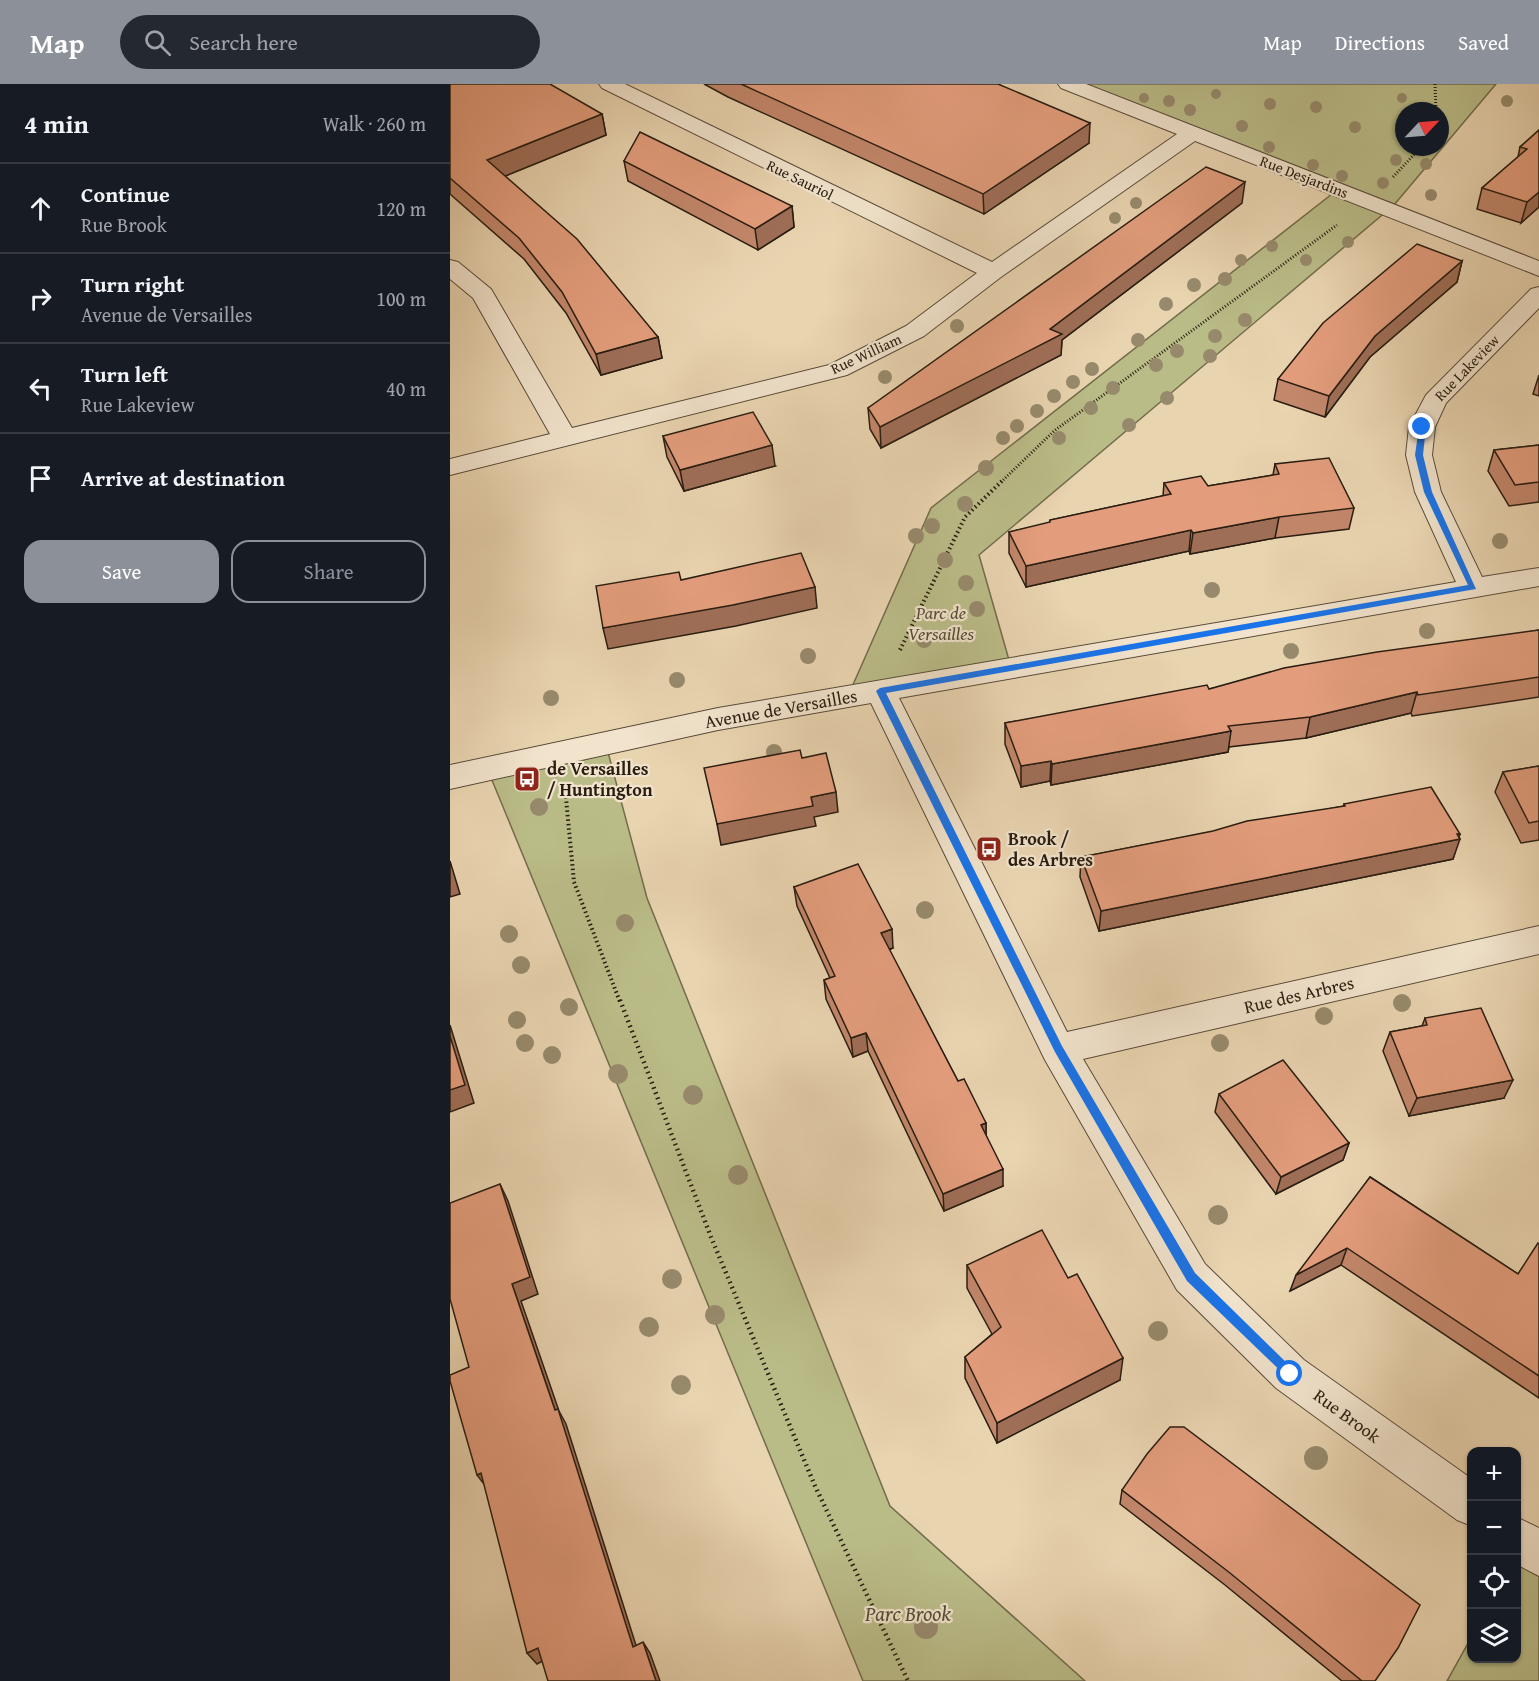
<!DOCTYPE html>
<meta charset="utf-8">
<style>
body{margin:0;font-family:"Gentium Book Plus",serif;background:#242831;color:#f1f3f6}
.controls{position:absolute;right:18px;bottom:18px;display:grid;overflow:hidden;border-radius:12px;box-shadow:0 2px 4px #0004}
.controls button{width:54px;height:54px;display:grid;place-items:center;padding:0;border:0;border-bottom:2px solid #363941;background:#171b24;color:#f1f3f6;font:30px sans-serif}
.compass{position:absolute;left:945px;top:18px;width:54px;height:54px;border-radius:50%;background:#171b24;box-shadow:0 2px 4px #0004;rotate:64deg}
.stop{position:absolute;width:18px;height:18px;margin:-14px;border:4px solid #1a73e8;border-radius:50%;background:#fff}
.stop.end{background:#1a73e8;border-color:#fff;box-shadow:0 2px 6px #0008}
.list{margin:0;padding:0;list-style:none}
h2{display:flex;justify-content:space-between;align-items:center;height:78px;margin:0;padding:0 24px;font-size:26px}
h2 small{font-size:20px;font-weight:400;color:#9ea1a6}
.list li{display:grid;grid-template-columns:39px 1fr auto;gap:18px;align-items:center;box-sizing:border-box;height:90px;padding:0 24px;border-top:2px solid #363941}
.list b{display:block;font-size:22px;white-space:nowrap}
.list p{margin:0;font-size:20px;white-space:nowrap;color:#9ea1a6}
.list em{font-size:20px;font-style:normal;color:#9ea1a6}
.actions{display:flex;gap:12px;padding:18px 24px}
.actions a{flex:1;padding:14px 0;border:2px solid #8c9099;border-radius:18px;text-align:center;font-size:21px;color:#8c9099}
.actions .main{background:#8c9099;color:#fff}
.icon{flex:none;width:33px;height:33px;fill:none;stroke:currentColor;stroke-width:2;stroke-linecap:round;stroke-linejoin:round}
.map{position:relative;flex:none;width:1089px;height:1597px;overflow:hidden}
header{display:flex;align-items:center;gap:36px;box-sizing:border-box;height:84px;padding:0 30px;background:#8c9099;color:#fff}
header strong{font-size:28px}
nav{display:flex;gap:33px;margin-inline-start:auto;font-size:21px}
.search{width:420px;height:54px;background:#242831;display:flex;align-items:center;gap:15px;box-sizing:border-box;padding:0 21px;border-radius:33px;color:#9ea1a6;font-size:22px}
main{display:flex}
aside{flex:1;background:#171b24}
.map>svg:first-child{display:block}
.green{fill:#babc88;stroke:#726c4c;stroke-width:1.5;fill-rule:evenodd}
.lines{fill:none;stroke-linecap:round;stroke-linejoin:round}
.minor-casing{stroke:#594b39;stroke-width:2}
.path-far2{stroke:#291d11;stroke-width:3;stroke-dasharray:1 2;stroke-linecap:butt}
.path-far1{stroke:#291d11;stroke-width:4;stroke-dasharray:1.5 3;stroke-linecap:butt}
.path{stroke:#291d11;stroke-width:4.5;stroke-dasharray:1.5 4;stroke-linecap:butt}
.minor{fill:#f1e3cc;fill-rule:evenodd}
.tree{fill:#978a6c}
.wall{fill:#c3876b;stroke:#291d11;stroke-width:1.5}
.shaded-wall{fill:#9f6e57;stroke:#291d11;stroke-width:1.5}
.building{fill:#e39d7c;stroke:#291d11;stroke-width:1.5}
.route{fill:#1a73e8}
.labels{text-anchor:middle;stroke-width:4.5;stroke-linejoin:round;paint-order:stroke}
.far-street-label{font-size:15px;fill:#291d11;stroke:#f1e3cc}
.park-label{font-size:18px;font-style:italic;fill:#544d35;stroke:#f1e3cc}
.street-label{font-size:18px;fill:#291d11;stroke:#f1e3cc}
.poi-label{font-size:18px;font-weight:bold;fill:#291d11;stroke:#f1e3cc;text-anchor:start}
.near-park-label{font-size:21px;font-style:italic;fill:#544d35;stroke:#f1e3cc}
</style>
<header>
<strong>Map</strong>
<div class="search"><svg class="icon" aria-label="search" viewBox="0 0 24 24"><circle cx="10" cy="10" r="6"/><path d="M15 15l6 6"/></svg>Search here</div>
<nav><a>Map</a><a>Directions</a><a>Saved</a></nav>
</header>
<main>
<aside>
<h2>4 min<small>Walk · 260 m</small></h2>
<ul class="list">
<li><svg class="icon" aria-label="ahead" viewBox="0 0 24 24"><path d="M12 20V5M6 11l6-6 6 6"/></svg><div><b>Continue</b><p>Rue Brook</p></div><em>120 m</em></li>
<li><svg class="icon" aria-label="right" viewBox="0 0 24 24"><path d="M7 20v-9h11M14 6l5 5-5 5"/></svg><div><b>Turn right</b><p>Avenue de Versailles</p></div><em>100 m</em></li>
<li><svg class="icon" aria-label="left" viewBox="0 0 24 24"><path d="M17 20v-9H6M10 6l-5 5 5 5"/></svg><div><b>Turn left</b><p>Rue Lakeview</p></div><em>40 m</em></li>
<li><svg class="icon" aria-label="arrive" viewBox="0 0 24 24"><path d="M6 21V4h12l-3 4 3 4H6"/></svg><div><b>Arrive at destination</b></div></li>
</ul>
<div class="actions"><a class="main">Save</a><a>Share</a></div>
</aside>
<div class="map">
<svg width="1089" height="1597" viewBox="0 0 1089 1597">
<rect width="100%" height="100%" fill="#e9d4b0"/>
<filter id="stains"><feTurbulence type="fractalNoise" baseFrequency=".00333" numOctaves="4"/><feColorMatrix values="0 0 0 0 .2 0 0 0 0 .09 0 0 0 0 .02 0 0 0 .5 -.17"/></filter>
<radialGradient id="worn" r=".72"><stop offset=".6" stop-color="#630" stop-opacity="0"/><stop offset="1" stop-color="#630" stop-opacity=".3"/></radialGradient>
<g class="green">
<path d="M618 0H1046L944 121 529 471 561 583 398 612 481 424 887 106ZM954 27H990V63H954Z"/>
<path d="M155 657 197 814 440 1422 635 1597H413L37 684Z"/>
<path d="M1089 1470V1597H997L1021 1554 1022 1574H1066L1067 1476Z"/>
</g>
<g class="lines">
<g class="minor-casing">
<g id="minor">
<path d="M149 0H175L542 178 727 50 611 4 608 0H636L1089 177V192L745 57 551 193 474 252 397 291 0 391V375L100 350 23 214 0 195V176L8 178 41 205 122 344 379 281 456 242 527 189 152 4Z"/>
<path d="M1089 203V224L996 319 985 343 982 371 991 408 1032 493 1089 484V502L449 614 617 948 1089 842V870L633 975 755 1180 854 1276 1022 1395V1442L1007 1436 826 1304 727 1206 595 976 421 619 268 646 0 705V681L268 624 1006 498 965 408 956 371 959 343 976 311 1081 205Z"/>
<path d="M1066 1433 1089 1444V1492L1066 1480Z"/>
</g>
</g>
<g class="path-far2">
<path d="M985 0 986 27"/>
<path d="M943 93 971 63"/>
<path d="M551 398 604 347 887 141"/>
</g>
<g class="path-far1">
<path d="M450 566 515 433 553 396"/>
<path d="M115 704 124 798 170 918"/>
</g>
<path class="path" d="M170 916 261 1153 365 1402 458 1597"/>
<use href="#minor" class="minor"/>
</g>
<g class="tree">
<circle cx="766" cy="10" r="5"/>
<circle cx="694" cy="14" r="5"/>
<circle cx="952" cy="14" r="5"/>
<circle cx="719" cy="17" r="6"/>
<circle cx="1057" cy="17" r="6"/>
<circle cx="820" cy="20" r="6"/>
<circle cx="866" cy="23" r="6"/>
<circle cx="740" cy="26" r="6"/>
<circle cx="792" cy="42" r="6"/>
<circle cx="905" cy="43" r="6"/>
<circle cx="819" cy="63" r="6"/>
<circle cx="946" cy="76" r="6"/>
<circle cx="976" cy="80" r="6"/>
<circle cx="863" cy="81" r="6"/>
<circle cx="892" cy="92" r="6"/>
<circle cx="933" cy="99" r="6"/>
<circle cx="981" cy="111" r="6"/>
<circle cx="686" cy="119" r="6"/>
<circle cx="665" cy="134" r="6"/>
<circle cx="898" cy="158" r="6"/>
<circle cx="822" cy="162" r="6"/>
<circle cx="791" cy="176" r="6"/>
<circle cx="856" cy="176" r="6"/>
<circle cx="775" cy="195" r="7"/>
<circle cx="744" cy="201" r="7"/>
<circle cx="716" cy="220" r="7"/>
<circle cx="795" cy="236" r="7"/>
<circle cx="507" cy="242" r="7"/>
<circle cx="765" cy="252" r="7"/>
<circle cx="688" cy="256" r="7"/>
<circle cx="727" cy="267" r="7"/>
<circle cx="760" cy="272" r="7"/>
<circle cx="706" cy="281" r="7"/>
<circle cx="642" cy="285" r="7"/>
<circle cx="435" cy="293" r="7"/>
<circle cx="623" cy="298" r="7"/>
<circle cx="663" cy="304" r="7"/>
<circle cx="604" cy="312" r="7"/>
<circle cx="717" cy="314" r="7"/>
<circle cx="641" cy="324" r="7"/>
<circle cx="587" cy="327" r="7"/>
<circle cx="679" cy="341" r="7"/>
<circle cx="567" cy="342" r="7"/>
<circle cx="553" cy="354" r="7"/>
<circle cx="609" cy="354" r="7"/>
<circle cx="536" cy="384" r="8"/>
<circle cx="515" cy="420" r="8"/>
<circle cx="482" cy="442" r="8"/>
<circle cx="466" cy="452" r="8"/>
<circle cx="1050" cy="457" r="8"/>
<circle cx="495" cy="476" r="8"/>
<circle cx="516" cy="499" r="8"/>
<circle cx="762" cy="506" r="8"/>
<circle cx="527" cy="525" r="8"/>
<circle cx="977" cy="547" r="8"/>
<circle cx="474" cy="556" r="8"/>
<circle cx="841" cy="567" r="8"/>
<circle cx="358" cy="572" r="8"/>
<circle cx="227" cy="596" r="8"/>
<circle cx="101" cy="614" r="8"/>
<circle cx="324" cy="668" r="8"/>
<circle cx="89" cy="723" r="9"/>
<circle cx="475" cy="826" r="9"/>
<circle cx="175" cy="839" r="9"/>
<circle cx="59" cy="850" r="9"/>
<circle cx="71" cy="881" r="9"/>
<circle cx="952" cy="919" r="9"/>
<circle cx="119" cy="923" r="9"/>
<circle cx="874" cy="932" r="9"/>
<circle cx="67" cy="936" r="9"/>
<circle cx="75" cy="959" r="9"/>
<circle cx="770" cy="959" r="9"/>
<circle cx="102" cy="971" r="9"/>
<circle cx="168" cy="990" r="10"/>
<circle cx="243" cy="1011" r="10"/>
<circle cx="288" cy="1091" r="10"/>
<circle cx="768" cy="1131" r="10"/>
<circle cx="222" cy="1195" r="10"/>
<circle cx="265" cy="1231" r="10"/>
<circle cx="199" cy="1243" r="10"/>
<circle cx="708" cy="1247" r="10"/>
<circle cx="231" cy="1301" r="10"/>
<circle cx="866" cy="1374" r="12"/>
<circle cx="476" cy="1543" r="12"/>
</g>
<g class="wall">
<path d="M0 0 152 30 156 51 55 92 208 253 212 274 151 291 116 229 74 175 0 110Z"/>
<path d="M254 0H548L639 59 534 130 278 13Z"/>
<path d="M1089 46V123L1071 139 1027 125 1032 104 1068 73 1070 63Z"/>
<path d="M174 77 342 122 344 143 308 166 178 97Z"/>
<path d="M792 119 612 256 611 271 431 364 420 345 418 324Z"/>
<path d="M1012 177 1007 198 920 273 875 333 824 316 828 295Z"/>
<path d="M1089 291V312L1083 310Z"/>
<path d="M213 352 325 382 234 407 217 373Z"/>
<path d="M1089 361V418L1059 422 1038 387 1044 366Z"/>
<path d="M825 380 904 424 899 445 825 454 740 470 739 467 576 503 559 469V448L600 439V436L713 412 714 399 758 402 823 391Z"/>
<path d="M1089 546V613L962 632 961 629 856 654 779 663 778 668 601 701 600 697 571 703 555 660V639L759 605Z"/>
<path d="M1089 682V756L1071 759 1045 708 1053 688Z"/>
<path d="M894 720 1010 750 1003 775 649 847 630 793 631 773 894 722Z"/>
<path d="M344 803 443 864 439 866 508 997 536 1039V1051L553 1102 494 1127 418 967 403 973 376 915 374 896 380 894 347 822Z"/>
<path d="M975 934 1054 1014 959 1032 933 967 940 948 972 942Z"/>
<path d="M769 1010 899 1059 893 1076 826 1110 765 1028Z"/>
<path d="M920 1093 1068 1190 1089 1160V1314L891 1181 840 1207Z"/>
<path d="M517 1181 618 1194 670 1296 547 1359 515 1294V1273L542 1250 517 1204Z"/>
<path d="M672 1406 925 1597H892L775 1501 670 1420Z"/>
</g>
<g class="shaded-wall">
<path d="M152 30 156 51 43 97 37 76Z"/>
<path d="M640 39 639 59 534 130 533 110Z"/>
<path d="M795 98 792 119 612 256 611 271 431 364 430 343 600 245Z"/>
<path d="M1089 108V123L1071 139 1077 118Z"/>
<path d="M342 122 344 143 308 166 305 145Z"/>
<path d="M1012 177 1007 198 920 273 875 333 879 312 925 252Z"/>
<path d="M208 253 212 274 151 291 146 270Z"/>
<path d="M322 361 325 382 234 407 230 386Z"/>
<path d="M829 433 825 454 740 470 743 449Z"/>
<path d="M741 446 739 467 576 503V482Z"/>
<path d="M365 503 367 524 286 542 158 565 153 544Z"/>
<path d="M967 608 961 629 856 654 860 633Z"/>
<path d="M781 647 778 668 601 701 602 680Z"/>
<path d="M601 677 600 697 571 703V682Z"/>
<path d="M386 708 388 728 364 733 366 742 271 761 267 740 361 713Z"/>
<path d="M1010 755 1003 775 649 847 651 827Z"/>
<path d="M0 777 10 810 0 813Z"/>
<path d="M442 845 443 864 432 868 431 849Z"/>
<path d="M0 941 24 1019 0 1028Z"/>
<path d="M416 949 418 967 403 973 401 954Z"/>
<path d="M1063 996 1054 1014 959 1032 967 1014Z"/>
<path d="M536 1039V1057L531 1041Z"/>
<path d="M899 1059 893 1076 826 1110 831 1093Z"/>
<path d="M553 1085V1102L494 1127 493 1110Z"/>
<path d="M50 1100 58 1117 88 1210 71 1217 109 1327 116 1340 190 1574 183 1563 105 1326 62 1200Z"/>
<path d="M897 1164 891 1181 840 1207 846 1191Z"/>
<path d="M673 1274 670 1296 547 1359V1339Z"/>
<path d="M31 1389 37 1404 27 1391Z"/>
<path d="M193 1558 200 1569 210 1597H206Z"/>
<path d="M88 1564 98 1574 87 1580 77 1569Z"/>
</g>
<g class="building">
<path d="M0 0H100L152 30 37 76 127 155 208 253 146 270 112 208 69 154 0 94Z"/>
<path d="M291 0H548L640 39 533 110Z"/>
<path d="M1089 46V108L1077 118 1032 104 1077 65 1070 63Z"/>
<path d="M190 48 342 122 305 145 174 77Z"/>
<path d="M756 83 795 98 600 245 612 250 430 343 418 324Z"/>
<path d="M967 160 1012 177 925 252 879 312 828 295 873 239Z"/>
<path d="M303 328 322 361 230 386 213 352Z"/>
<path d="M1089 361V398L1065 401 1044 366Z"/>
<path d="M879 374 904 424 829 433 743 449 741 446 576 482 559 448 600 438V436L721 410 714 399 751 392 758 402 829 390 825 380Z"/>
<path d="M351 469 365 503 283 521 153 544 146 502 229 488 231 496Z"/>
<path d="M1089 546V593L968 611 967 608 860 633 778 642 781 647 602 680 601 677 571 682 555 639 757 601 759 605 834 584 927 568Z"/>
<path d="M350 666 352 674 376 669 386 708 361 713 363 722 267 740 254 684Z"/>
<path d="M1089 682V737L1079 739 1053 688Z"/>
<path d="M981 703 1010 750H1007L1010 755 651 827 631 773 763 747 797 737 895 722 894 720Z"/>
<path d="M408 780 442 845 431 849 508 997 514 995 536 1039 531 1041 553 1085 493 1110 416 949 401 954 374 896 385 892 344 803Z"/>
<path d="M1031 924 1063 996 967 1014 940 948 977 941 975 934Z"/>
<path d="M0 952 15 1001 0 1006Z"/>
<path d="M833 976 899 1059 831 1093 769 1010Z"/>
<path d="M920 1093 1068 1190 1088 1159 1089 1160V1292L897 1164 846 1191Z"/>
<path d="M50 1100 80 1193 62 1200 105 1326 108 1325 183 1563 193 1558 206 1597H98L88 1564 77 1569 31 1389 27 1391 0 1297V1291L19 1283 0 1215V1119Z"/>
<path d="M592 1146 618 1194 627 1190 673 1274 547 1339 515 1273 551 1243 517 1181Z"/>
<path d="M720 1343H734L970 1521 948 1564 925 1597H912L780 1489 672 1406 697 1370Z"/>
</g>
<path class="route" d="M972 340 976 343 973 371 982 408 1026 505 436 609 612 962 745 1189 844 1286 846 1290 840 1296 737 1197 605 968 426 607 430 604 1018 501 974 408 965 371 969 343Z"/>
<defs>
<g id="bus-square" transform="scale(1.35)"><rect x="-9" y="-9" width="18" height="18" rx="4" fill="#8f2418" stroke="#f1e3cc"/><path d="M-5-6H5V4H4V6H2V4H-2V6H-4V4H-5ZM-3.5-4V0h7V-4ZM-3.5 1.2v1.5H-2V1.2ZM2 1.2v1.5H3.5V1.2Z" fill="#fff"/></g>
</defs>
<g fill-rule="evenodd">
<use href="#bus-square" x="77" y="695"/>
<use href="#bus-square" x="539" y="765"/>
</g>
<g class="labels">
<g class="far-street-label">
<text transform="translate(854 93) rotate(21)" y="5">Rue Desjardins</text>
<text transform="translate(350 96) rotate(26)" y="5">Rue Sauriol</text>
<text transform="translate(416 270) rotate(-25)" y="5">Rue William</text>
<text transform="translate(1017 284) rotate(-46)" y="5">Rue Lakeview</text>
</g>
<g class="park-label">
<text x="491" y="535">Parc de<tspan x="491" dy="21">Versailles</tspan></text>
</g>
<g class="street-label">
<text transform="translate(331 625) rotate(-10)" y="6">Avenue de Versailles</text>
<text transform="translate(849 911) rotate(-13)" y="6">Rue des Arbres</text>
<text transform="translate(897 1332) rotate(36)" y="6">Rue Brook</text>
</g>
<g class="poi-label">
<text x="97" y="691">de Versailles<tspan x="97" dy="21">/ Huntington</tspan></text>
<text x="558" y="761">Brook /<tspan x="558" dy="21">des Arbres</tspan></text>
</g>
<g class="near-park-label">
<text x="458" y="1537">Parc Brook</text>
</g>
</g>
<rect width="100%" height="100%" filter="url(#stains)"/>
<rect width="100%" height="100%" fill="url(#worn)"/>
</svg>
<div class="controls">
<button>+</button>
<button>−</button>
<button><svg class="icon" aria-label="locate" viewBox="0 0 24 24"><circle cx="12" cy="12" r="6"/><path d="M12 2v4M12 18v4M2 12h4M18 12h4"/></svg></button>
<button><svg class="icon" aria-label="layers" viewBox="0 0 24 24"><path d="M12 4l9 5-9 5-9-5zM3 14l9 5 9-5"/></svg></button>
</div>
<svg class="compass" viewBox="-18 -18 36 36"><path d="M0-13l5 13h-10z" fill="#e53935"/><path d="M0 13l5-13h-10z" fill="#9ea1a6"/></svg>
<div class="stop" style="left:840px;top:1290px"></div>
<div class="stop end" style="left:972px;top:343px"></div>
</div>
</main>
